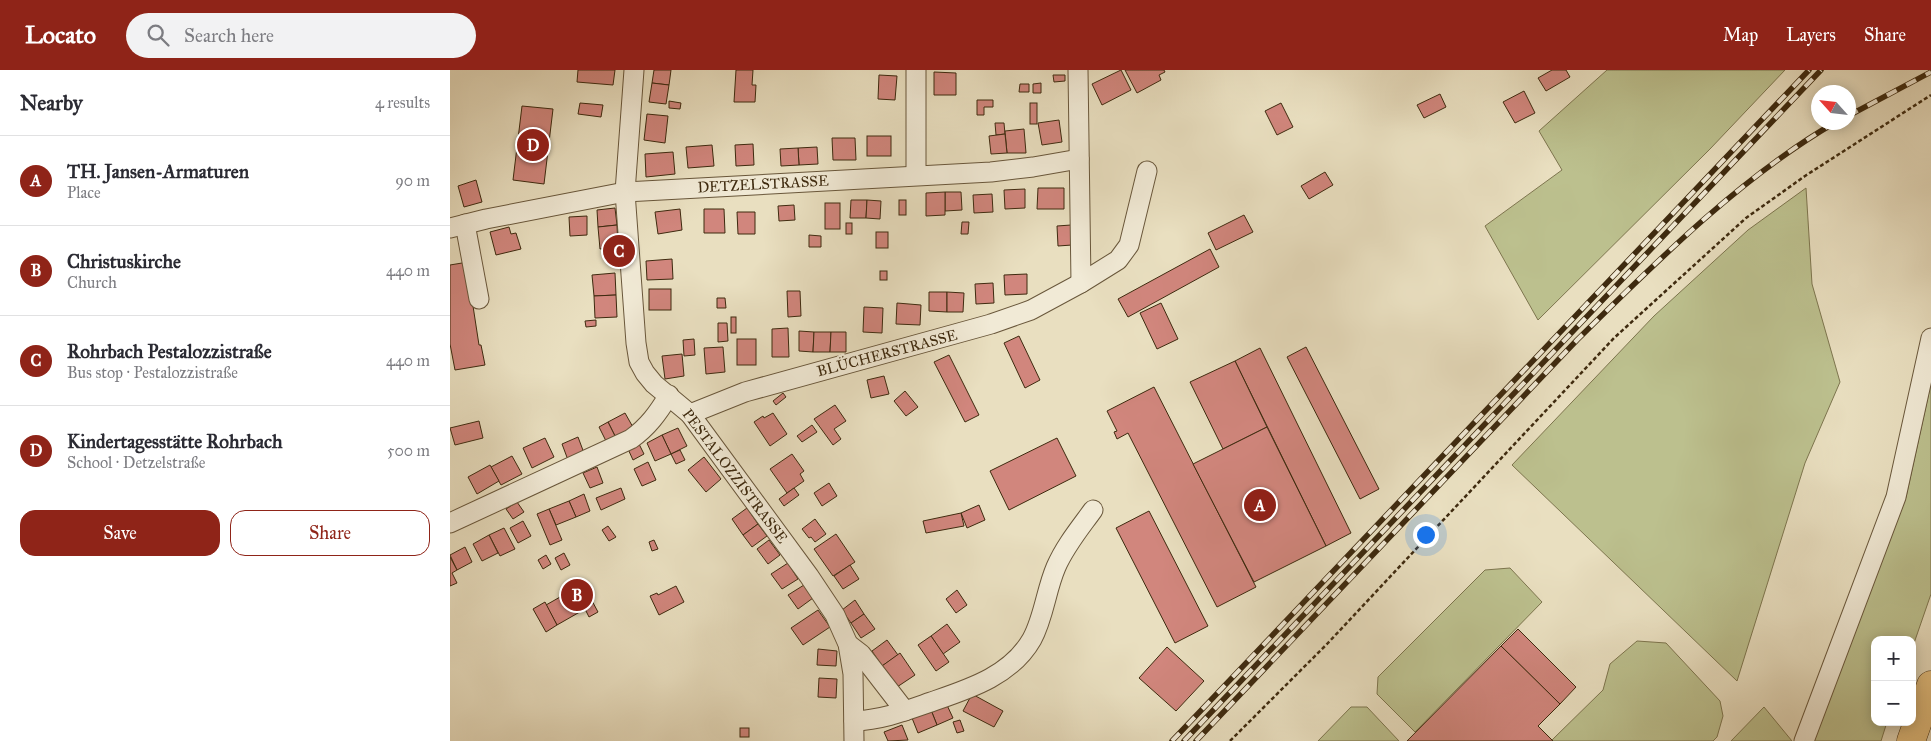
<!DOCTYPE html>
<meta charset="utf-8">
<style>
body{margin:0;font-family:"IM FELL Great Primer",serif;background:#f2f2f3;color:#2b2b33}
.controls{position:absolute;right:15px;bottom:15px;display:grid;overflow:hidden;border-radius:10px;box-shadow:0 2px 12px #0003}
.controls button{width:45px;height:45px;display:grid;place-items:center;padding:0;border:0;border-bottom:1px solid #e1e1e2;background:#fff;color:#2b2b33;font:25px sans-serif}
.compass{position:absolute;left:1361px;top:15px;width:45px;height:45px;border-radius:50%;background:#fff;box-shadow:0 2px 12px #0003;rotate:297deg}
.you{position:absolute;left:975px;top:464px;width:18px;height:18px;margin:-12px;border:4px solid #fff;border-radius:50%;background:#1a73e8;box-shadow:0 0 0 8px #1a73e833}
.badge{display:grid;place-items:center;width:32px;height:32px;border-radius:50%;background:#8f2418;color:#fff;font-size:16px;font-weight:700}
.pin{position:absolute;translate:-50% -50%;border:2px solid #fff;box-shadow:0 1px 5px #0006}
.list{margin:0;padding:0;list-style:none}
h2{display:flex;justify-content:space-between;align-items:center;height:65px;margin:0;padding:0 20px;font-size:21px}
h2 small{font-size:16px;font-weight:400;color:#7c7c81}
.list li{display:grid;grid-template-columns:32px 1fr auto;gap:15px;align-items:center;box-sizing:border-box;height:90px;padding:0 20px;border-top:1px solid #e1e1e2}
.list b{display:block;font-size:19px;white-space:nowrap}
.list p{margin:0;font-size:16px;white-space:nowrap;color:#7c7c81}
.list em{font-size:16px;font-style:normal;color:#7c7c81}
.actions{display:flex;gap:10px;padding:15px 20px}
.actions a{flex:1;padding:11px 0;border:1px solid #8f2418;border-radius:15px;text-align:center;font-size:18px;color:#8f2418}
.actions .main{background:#8f2418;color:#fff}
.icon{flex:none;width:28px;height:28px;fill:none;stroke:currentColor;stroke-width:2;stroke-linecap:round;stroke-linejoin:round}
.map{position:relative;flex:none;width:1481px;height:671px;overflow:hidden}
header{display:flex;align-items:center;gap:30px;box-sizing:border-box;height:70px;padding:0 25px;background:#8f2418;color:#fff}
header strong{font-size:24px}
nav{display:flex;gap:28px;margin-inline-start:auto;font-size:18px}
.search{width:350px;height:45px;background:#f2f2f3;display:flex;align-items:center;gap:12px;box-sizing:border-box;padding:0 18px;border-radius:28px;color:#7c7c81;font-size:19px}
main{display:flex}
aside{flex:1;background:#fff}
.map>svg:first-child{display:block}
.green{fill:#bcc08e;stroke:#7d754e}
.building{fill:#d1867d;stroke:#3e2a0f}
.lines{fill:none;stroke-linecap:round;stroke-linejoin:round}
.minor-casing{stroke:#69573b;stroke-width:21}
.highway-casing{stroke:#3e2a0f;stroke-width:29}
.path{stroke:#3e2a0f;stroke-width:2.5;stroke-dasharray:4 2.5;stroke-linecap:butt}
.minor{stroke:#f1ead6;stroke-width:19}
.highway{stroke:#e4c080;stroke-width:28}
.rail-casing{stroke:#3e2a0f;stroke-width:5.5}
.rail{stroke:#f1ead6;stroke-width:4;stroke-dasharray:11;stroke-linecap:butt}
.labels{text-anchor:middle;stroke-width:4.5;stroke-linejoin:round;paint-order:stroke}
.street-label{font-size:15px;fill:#3e2a0f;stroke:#f1ead6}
</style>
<header>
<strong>Locato</strong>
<div class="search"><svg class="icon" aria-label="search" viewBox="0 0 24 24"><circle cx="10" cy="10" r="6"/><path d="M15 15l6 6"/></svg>Search here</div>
<nav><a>Map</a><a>Layers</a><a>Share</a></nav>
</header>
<main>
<aside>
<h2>Nearby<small>4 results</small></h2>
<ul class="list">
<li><span class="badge">A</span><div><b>TH. Jansen-Armaturen</b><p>Place</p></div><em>90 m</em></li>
<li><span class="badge">B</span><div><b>Christuskirche</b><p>Church</p></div><em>440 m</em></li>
<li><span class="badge">C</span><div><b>Rohrbach Pestalozzistraße</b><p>Bus stop · Pestalozzistraße</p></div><em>440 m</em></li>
<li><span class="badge">D</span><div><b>Kindertagesstätte Rohrbach</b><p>School · Detzelstraße</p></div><em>500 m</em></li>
</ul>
<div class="actions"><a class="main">Save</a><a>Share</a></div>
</aside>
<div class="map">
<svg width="1481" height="671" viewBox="0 0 1481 671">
<rect width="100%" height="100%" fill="#e9dfc0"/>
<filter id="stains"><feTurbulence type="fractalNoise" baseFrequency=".004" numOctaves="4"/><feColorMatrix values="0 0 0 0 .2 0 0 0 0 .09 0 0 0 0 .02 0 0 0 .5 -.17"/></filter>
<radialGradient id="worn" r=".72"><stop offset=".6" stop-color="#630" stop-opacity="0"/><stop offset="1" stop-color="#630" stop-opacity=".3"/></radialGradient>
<g class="green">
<path d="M1157 0H1335L1260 79 1088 250 1035 156 1112 100 1089 61Z"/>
<path d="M1356 118 1362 214 1390 312 1355 393 1287 611 1062 395 1204 246 1298 160Z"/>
<path d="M1481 313V524L1462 579V570H1425V652H1437L1431 671H1364L1456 427Z"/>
<path d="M1060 498 1092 532 965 662 927 624 928 607 1035 500Z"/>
<path d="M1187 571 1216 573 1270 631 1273 646 1267 667 1263 671H1103L1102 670 1153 620 1160 594Z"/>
<path d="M901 637H917L949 671H868Z"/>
<path d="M1314 637 1342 671H1281Z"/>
</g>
<g class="building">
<path d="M128 0H165L163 15 127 12Z"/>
<path d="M204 0H221L219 15 202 13Z"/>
<path d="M286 0H303L302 15H306L305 32H284Z"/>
<path d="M671 0 681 20 652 35 642 14Z"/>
<path d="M675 0H714L715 2 709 5 711 10 687 23Z"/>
<path d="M1102 0H1116L1120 7 1096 21 1088 8Z"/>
<path d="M484 2 506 3V25H484Z"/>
<path d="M429 5 447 6 445 30 428 29Z"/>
<path d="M603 5H615V11L604 12Z"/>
<path d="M202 13 219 15 216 34 199 32Z"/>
<path d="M591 13V23H583V14Z"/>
<path d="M570 14H579V22H569Z"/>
<path d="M1074 21 1085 43 1065 53 1053 32Z"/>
<path d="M990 24 996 37 974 48 967 35Z"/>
<path d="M527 30H543V37H534V45H527Z"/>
<path d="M219 31 231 33 230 39 219 38Z"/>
<path d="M130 33 153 35 151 47 128 44Z"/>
<rect x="580" y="33" width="7" height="21"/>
<path d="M831 33 843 57 827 65 815 41Z"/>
<path d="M72 36 103 39 94 114 63 110Z"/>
<path d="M197 44 218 46 215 73 194 70Z"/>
<path d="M609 50 612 72 592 75 588 53Z"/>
<path d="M545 53H554L555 64 546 65Z"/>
<path d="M574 59 576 83H557L555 61Z"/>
<path d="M555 64 557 83 541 84 539 66Z"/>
<rect x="417" y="66" width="24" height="20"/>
<path d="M382 68H405L406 90H383Z"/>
<path d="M303 74 304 95 286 96 285 75Z"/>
<path d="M262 75 264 96 238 98 236 77Z"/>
<path d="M367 77 368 94 349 95 348 78Z"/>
<path d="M348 78 349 95 331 96 330 79Z"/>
<path d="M223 82 225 104 196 107 195 84Z"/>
<path d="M875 102 883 115 859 129 851 116Z"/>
<path d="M26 110 32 132 14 137 8 116Z"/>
<path d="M588 118H614V139H587Z"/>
<path d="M575 119V138L555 139 554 120Z"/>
<path d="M495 122H511L512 140 495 141Z"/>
<path d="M495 122V145L476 146V123Z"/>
<path d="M542 124 543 142 524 143 523 125Z"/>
<path d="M401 130H417L416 148H400Z"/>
<path d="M417 130 431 131 430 149 416 148Z"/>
<rect x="449" y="130" width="7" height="15"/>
<rect x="375" y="133" width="15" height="26"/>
<path d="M344 135 345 150 329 151 328 136Z"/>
<path d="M165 138 167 155 148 157 147 140Z"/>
<path d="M230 139 232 160 208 164 205 142Z"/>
<path d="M254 139H274L275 163H254Z"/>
<path d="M287 142H305V164H288Z"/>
<path d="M794 145 803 162 766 180 758 163Z"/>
<path d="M137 146V165L120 166 119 147Z"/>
<path d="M512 152H519L518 164H511Z"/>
<rect x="396" y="153" width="6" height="11"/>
<path d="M167 155 168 177 150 179 148 157Z"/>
<path d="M621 155 622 175 608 176 607 156Z"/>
<path d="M59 157 61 164 66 163 71 179 46 185 40 162Z"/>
<rect x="426" y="162" width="12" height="16"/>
<path d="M359 165 371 166V177H359Z"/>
<path d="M760 179 769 197 678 247 668 229Z"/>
<path d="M222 189 223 209 197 210 196 191Z"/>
<path d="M18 192 19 210 29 275H31L35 295 5 300 0 274V195Z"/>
<rect x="430" y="201" width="7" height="9"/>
<path d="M165 203 166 225 144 226 142 205Z"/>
<path d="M577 204V224L555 225 554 205Z"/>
<path d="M543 213 544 233 526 234 525 214Z"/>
<rect x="199" y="219" width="22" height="21"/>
<path d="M337 221H350L351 246 338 247Z"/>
<path d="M479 222H497V242L479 241Z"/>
<path d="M497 222 514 223 513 242H497Z"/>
<path d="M166 225 167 247 145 248 144 226Z"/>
<path d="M267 228H275L276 238H267Z"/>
<path d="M447 233 471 235 470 255 446 254Z"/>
<path d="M711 233 728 269 707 279 690 243Z"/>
<path d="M414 237 433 238 432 263 413 262Z"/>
<rect x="281" y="247" width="5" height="16"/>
<path d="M146 250V256L136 257 135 251Z"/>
<path d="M268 253H277L278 271 268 272Z"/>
<path d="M338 258 339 287H322V259Z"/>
<path d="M349 261 364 262 363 282 349 281Z"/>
<path d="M364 262H381L380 282H363Z"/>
<path d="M381 262H396V282H380Z"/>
<path d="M569 266 590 310 575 318 554 273Z"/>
<path d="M244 269 245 285 234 286 233 270Z"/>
<rect x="287" y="269" width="19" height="26"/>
<path d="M273 277 275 302 256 304 254 278Z"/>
<path d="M856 277 929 419 910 429 837 287Z"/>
<path d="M810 278 901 463 876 476 785 291Z"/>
<path d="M232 284 234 306 215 309 212 286Z"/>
<path d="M499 285 529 345 515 352 484 292Z"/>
<path d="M785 291 817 357 773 379 740 312Z"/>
<path d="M434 306 439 324 421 328 417 310Z"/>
<path d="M704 317 806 517 767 537 678 363 667 369 664 362 667 361 657 341Z"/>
<path d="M455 321 468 337 456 346 444 331Z"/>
<path d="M333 323 336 327 326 335 323 331Z"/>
<path d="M385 335 396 351 384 359 391 369 383 375 364 349Z"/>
<path d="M175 343 184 359 166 368 158 352Z"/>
<path d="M323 343 337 364 320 376 304 352 313 346 314 348Z"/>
<path d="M29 351 33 368 5 375 0 358Z"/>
<path d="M158 352 166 368 157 373 149 357Z"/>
<path d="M362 355 367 362 352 372 347 366Z"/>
<path d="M817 357 876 476 804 512 743 394Z"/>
<path d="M228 358 237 376 221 384 212 365Z"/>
<path d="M212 365 221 384 205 391 197 373Z"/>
<path d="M128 367 134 383 118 390 112 374Z"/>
<path d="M95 368 104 387 82 398 73 378Z"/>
<path d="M607 368 626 406 559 440 540 401Z"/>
<path d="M189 374 194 384 183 390 178 379Z"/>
<path d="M230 380 235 390 226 394 221 384Z"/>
<path d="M342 384 354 401 350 404 354 411 337 423 320 399Z"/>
<path d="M62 386 72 404 51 415 41 397Z"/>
<path d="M254 387 271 409 256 422 238 400Z"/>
<path d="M198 392 206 410 192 416 184 399Z"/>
<path d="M40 395 49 411 27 424 18 407Z"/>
<path d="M147 397 153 413 140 418 133 403Z"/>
<path d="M379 413 387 426 372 436 364 423Z"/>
<path d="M171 418 175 429 151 440 146 428Z"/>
<path d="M344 418 349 425 334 436 329 429Z"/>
<path d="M134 424 140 441 126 447 119 431Z"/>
<path d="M119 431 126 447 106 455 99 439Z"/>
<path d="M67 432 74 442 63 449 56 439Z"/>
<path d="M529 435 535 450 517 458 511 443Z"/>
<path d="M297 438 308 454 293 465 282 449Z"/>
<path d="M99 439 112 470 100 475 87 444Z"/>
<path d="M699 441 758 556 725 573 666 458Z"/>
<path d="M511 443 514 456 476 463 473 451Z"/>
<path d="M365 449 376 464 365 472 361 467 359 468 352 459Z"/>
<path d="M73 451 81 466 68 473 60 458Z"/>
<path d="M308 454 317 466 302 477 293 465Z"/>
<path d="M158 456 166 467 159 471 152 460Z"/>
<path d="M54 458 65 479 50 486 39 465Z"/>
<path d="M386 464 405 492 383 506 364 479Z"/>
<path d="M39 465 48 483 32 491 23 474Z"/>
<path d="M204 470 208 479 202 481 199 472Z"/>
<path d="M319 470 330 485 318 494 307 479Z"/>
<path d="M15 477 22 492 7 500 0 485Z"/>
<path d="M114 483 120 495 111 500 105 488Z"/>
<path d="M96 485 101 494 93 499 88 490Z"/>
<path d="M0 487 7 500 2 503 7 513 0 516Z"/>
<path d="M338 493 348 509 332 519 321 504Z"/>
<path d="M400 495 409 509 393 519 384 506Z"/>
<path d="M133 514 148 542 139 547 135 539 107 555 96 535Z"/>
<path d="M354 515 363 528 348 539 338 525Z"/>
<path d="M226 516 234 532 209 545 200 526 207 523 208 525Z"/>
<path d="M507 520 517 535 506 543 496 529Z"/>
<path d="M405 530 414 544 401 553 392 540Z"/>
<path d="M95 532 107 555 96 562 83 539Z"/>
<path d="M368 540 380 557 353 575 341 558Z"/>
<path d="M414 544 425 559 411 568 401 553Z"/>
<path d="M497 554 510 572 493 584 481 566Z"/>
<path d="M1068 559 1126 617 1110 634 1051 576Z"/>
<path d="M481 566 499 592 486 601 468 575Z"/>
<path d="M437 570 448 585 432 596 422 581Z"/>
<path d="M1051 576 1110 634 1088 656 1103 671H957Z"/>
<path d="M717 577 754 611 726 641 689 608Z"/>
<path d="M368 579 387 581 386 596 367 595Z"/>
<path d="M450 583 465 605 447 617 432 596Z"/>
<path d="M369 608 387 609 386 628 368 627Z"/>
<path d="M522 624 553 641 544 657 513 641Z"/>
<path d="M496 633 503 648 487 655 481 640Z"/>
<path d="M481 640 487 655 468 663 462 648Z"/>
<path d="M510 650 514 661 507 663 503 652Z"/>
<path d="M452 655 458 670 438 671 434 662Z"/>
<rect x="290" y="658" width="9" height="9"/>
</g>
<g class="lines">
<g class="minor-casing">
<g id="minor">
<path d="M184 0 175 122 186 273 189 292 195 303 204 314 240 344 359 506 385 545 398 574 403 604 404 671"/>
<path d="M466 0V105"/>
<path d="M628 0 631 213"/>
<path d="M15 154 29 229"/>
<path d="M0 158 36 149 175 122 541 102 583 97 629 89"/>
<path d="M240 344 295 322 541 254 581 240 631 213 668 190 679 175 697 101"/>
<path d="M0 453 181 369C198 357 208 343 219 325"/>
<path d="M398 574 411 584 455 641"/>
<path d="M404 651C432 650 455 641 481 632 519 619 561 606 582 569 594 547 596 520 606 497 615 476 630 458 643 440"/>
<path d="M1354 671 1446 427 1481 268"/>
</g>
</g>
<g class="highway-casing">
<path id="highway" d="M1461 671 1481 615"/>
</g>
<path class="path" d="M780 671 877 574 1164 268 1296 148 1355 106 1481 25"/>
<use href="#minor" class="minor"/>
<use href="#highway" class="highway"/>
<g class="rail-casing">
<g id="rail">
<path d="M1398 46 1481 2"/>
<path d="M722 671 1359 0"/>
<path d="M734 671 1371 0"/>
<path d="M746 671 1127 270C1205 193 1292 106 1386 52"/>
</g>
</g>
<use href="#rail" class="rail"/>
</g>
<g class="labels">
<g class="street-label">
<text transform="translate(313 114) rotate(-3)" y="5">DETZELSTRASSE</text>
<text transform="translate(437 283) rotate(-15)" y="5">BLÜCHERSTRASSE</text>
<text transform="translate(285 406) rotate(53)" y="5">PESTALOZZISTRASSE</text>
</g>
</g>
<rect width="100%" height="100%" filter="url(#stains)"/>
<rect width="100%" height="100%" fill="url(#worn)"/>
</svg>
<div class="controls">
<button>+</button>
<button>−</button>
</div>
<svg class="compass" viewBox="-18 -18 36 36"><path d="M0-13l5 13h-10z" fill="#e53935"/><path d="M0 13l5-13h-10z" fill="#7c7c81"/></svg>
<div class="you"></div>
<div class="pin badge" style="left:810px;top:435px">A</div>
<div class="pin badge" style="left:127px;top:525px">B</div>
<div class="pin badge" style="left:169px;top:181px">C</div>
<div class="pin badge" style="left:83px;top:75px">D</div>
</div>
</main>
